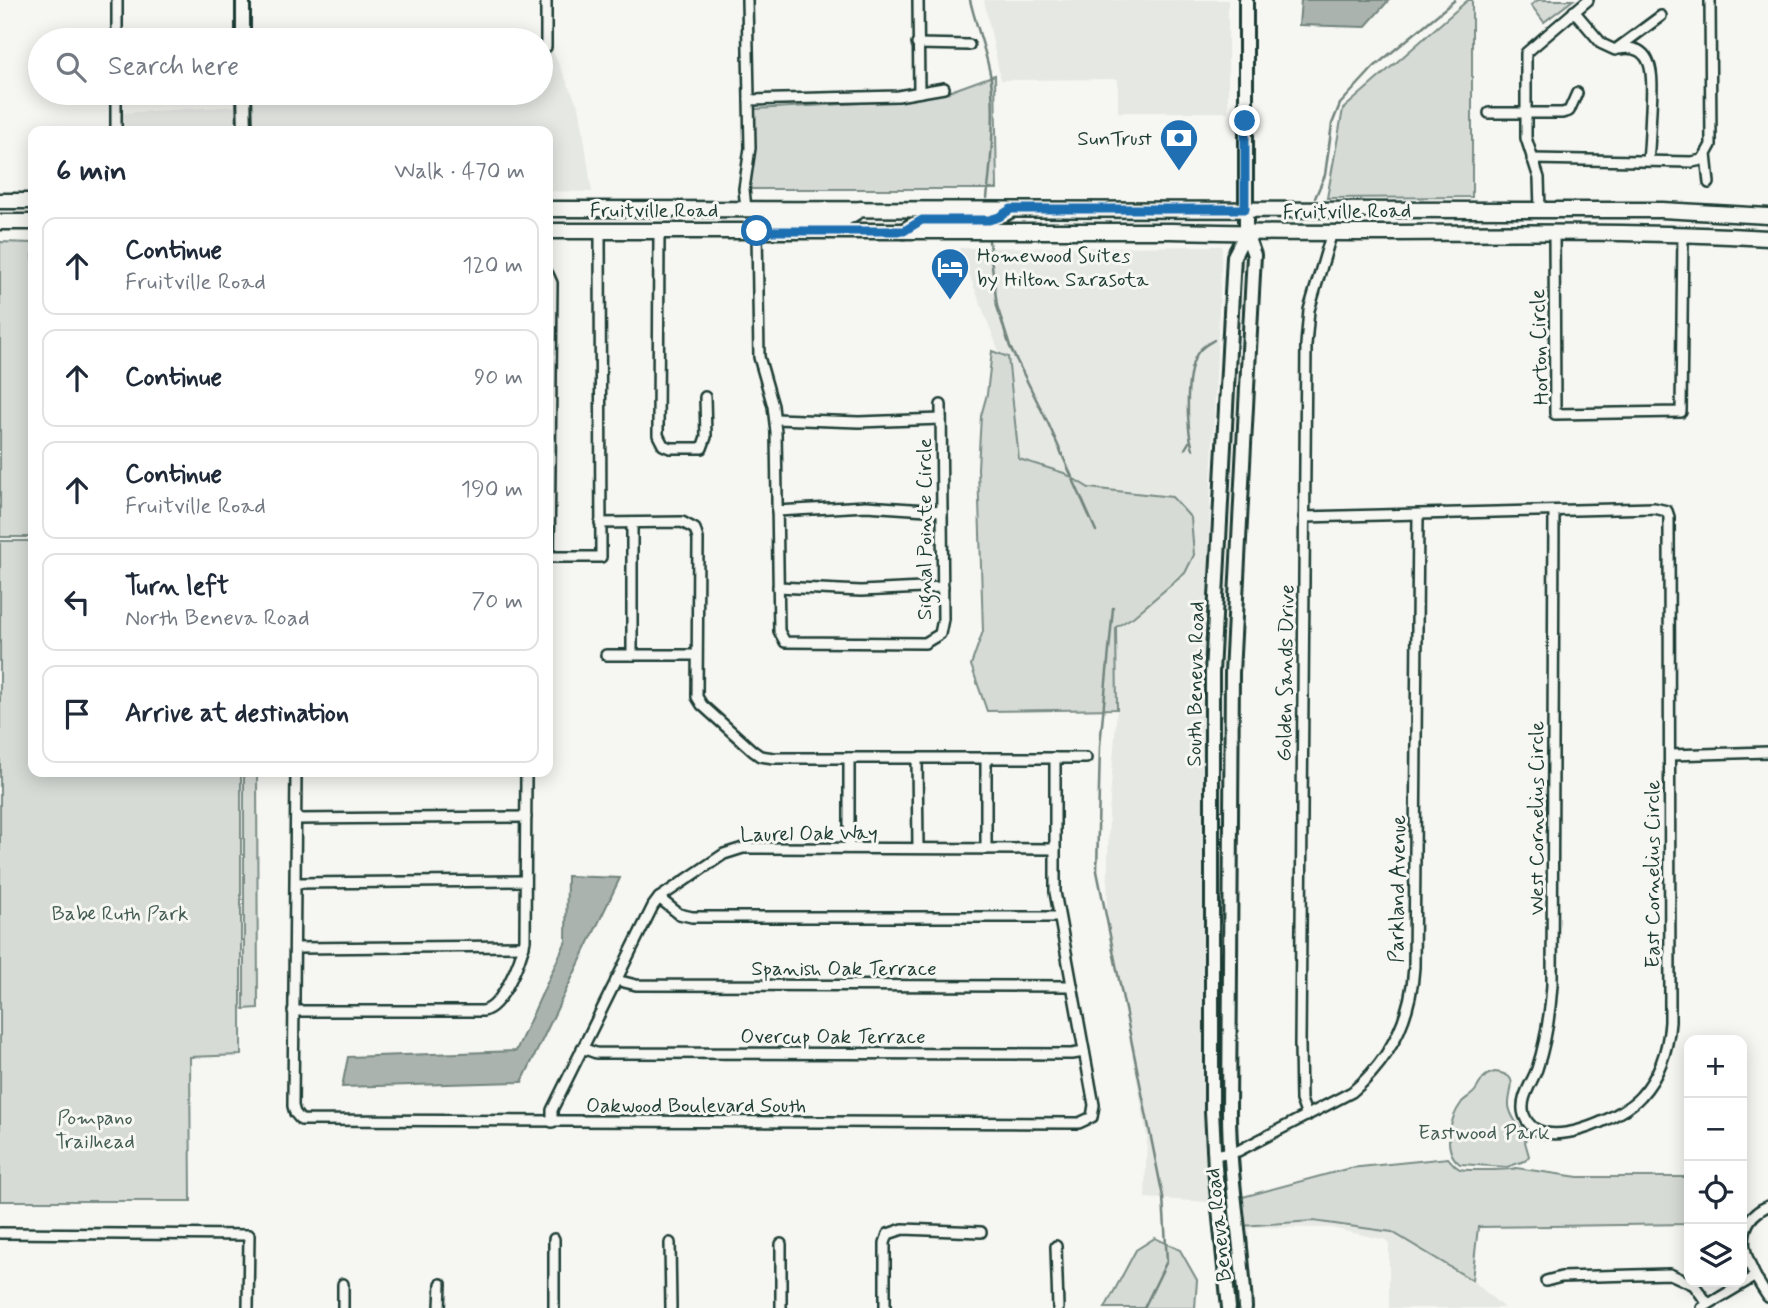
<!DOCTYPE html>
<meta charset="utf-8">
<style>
body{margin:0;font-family:Mynerve,sans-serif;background:#f2f2f3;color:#1f2937}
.controls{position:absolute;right:21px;bottom:21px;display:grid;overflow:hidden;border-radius:14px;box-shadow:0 4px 18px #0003}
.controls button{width:63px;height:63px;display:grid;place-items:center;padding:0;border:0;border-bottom:2px solid #e0e1e3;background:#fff;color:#1f2937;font:35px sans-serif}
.stop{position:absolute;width:21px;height:21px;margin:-16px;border:5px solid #1f6fb2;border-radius:50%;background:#fff}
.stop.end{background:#1f6fb2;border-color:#fff;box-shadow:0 2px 7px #0008}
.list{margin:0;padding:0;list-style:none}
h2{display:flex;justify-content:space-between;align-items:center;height:91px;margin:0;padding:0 28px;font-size:30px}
h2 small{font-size:23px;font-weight:400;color:#747a83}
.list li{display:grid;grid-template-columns:46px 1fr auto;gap:21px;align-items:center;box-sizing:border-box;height:98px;margin:0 14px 14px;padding:0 14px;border:2px solid #e0e1e3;border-radius:14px}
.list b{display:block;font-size:26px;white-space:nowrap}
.list p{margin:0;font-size:23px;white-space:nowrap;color:#747a83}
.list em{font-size:23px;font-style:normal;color:#747a83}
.icon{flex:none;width:38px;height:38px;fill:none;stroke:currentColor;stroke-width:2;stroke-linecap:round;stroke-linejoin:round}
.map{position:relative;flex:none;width:1768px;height:1308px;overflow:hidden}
.search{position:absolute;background:#fff;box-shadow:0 4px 18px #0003;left:28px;top:28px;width:525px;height:77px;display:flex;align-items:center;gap:18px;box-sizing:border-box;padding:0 24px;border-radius:38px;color:#747a83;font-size:26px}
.panel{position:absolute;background:#fff;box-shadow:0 4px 18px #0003;left:28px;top:126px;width:525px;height:651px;border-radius:14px}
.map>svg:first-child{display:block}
.built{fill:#e6e8e4}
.green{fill:#d6dbd6;stroke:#7a8c85;stroke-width:2}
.water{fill:#aab3ae;stroke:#72847d;stroke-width:2}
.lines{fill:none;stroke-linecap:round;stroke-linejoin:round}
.stream{stroke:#72847d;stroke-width:2.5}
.street-casing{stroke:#1f3d34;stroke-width:14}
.secondary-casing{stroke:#1f3d34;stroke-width:18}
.primary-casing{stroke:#1f3d34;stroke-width:19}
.street{stroke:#f6f6f2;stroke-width:9}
.secondary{stroke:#f6f6f2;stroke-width:12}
.primary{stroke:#f6f6f2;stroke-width:14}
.route{stroke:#1f6fb2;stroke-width:9}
.labels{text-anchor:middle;stroke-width:6;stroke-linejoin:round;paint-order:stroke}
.poi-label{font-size:21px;fill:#1f3d34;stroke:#f6f6f2;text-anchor:end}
.street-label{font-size:21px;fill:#1f3d34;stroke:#f6f6f2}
.park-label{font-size:21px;fill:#445d54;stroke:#f6f6f2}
</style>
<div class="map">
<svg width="1768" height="1308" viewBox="0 0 1768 1308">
<rect width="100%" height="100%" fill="#f6f6f2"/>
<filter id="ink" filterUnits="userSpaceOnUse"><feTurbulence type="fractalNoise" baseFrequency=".0143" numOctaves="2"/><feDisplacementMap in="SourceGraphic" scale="14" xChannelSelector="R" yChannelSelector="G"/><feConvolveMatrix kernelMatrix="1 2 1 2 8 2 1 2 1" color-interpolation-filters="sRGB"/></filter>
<g filter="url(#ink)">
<g class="built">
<path d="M984 0H1228V112H1118V79L1001 80Z"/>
<path d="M541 46 542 51H550V46L580 110 592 192 548 191V131H249L250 93H541Z"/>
<path d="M240 106 241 131H120V113Z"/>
<path d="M1222 246 1210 506 1205 940 1209 1202 1145 1198 1147 1137 1107 910 1109 814 1117 709 1116 627 1133 617 1185 573 1171 497 1089 488 1064 473 1019 459 1008 357 1000 354 959 248Z"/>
<path d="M1313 1221 1392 1232 1472 1280 1504 1308H1389V1244L1386 1240 1331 1228 1252 1227 1249 1230V1251L1243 1230 1242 1226Z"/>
</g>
<g class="green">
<path d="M1468 0H1472V197L1327 198 1343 109Z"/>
<path d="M1538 0H1573L1544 22 1531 5Z"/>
<path d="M995 75 997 189H749L754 148 755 109 898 101 948 92Z"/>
<path d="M0 242 33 243V537H0Z"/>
<path d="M992 351 1008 357 1019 459 1064 473 1089 488 1172 497 1191 518 1194 555 1185 573 1133 617 1116 627 1117 709 987 711 971 665 983 631 978 468 981 416 987 394Z"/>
<path d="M0 541H33V772H241V1055L190 1057 191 1201H0Z"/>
<path d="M244 772H257L258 1008 244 1009Z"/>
<path d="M1495 1072C1522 1075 1508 1090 1509 1106 1511 1118 1519 1126 1527 1134L1525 1142 1529 1156 1525 1161 1507 1167 1460 1164C1441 1150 1450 1118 1462 1102 1466 1098 1472 1095 1475 1091 1482 1081 1482 1075 1495 1072Z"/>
<path d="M1448 1158C1451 1161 1455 1167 1460 1169 1466 1171 1511 1170 1516 1168L1578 1177H1689V1224L1478 1227 1472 1280 1392 1232 1313 1221 1242 1226 1239 1198 1350 1168Z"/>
<path d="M1155 1238 1180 1250 1197 1280 1195 1308H1105L1136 1250Z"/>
</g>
<g class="water">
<path d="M1301 0H1389L1365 27 1299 25Z"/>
<path d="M567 876 620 878 522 1082 342 1087 348 1057 516 1051 566 941Z"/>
</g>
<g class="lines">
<g class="stream">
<path d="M970 0C976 26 987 53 991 79 995 113 991 164 987 198"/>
<path d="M1315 198 1325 175 1332 124 1340 104 1374 67 1455 0"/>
<path d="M989 241 997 306 1010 347 1048 423 1096 531"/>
<path d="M1185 449 1189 442"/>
<path d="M1193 449C1186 429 1184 367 1200 350 1203 346 1209 343 1214 340"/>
<path d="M1113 608 1100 746 1097 871 1163 1197 1167 1261 1144 1308"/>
</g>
<g class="street-casing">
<g id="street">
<path d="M918 0 919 92"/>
<path d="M1574 11 1602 44 1615 50 1661 16"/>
<path d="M117 40V0"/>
<path d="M917 44 969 45"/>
<path d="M546 47V0"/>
<path d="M1619 49C1658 42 1652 84 1651 110 1650 126 1650 143 1648 160"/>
<path d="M749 100 898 96 944 88"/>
<path d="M1489 113H1562L1569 111 1577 93"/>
<path d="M116 131V93"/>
<path d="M1532 159 1692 162 1702 160 1706 154"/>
<path d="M1709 183 1706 154 1711 145 1710 0"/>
<path d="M746 209 744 189 750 148 747 0"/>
<path d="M1540 209 1539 178 1526 138V53L1588 0"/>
<path d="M659 231 658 435 663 445 670 448H702L706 437 705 397"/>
<path d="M757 231 759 357 773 406 776 432 779 631 785 642 925 643 940 634 943 619 941 405"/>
<path d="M1554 232 1555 414 1681 412 1683 233"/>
<path d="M548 274 552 283 549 557"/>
<path d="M775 419 859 422 941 419"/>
<path d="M777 511 866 506 942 511"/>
<path d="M1304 517 1654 508 1667 511 1669 517 1670 1022C1668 1050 1660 1075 1641 1096 1622 1118 1539 1157 1524 1115 1519 1099 1532 1083 1537 1069 1546 1042 1550 1014 1552 985L1554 511"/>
<path d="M600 523 682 522 695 529 698 539 697 697 702 705 753 751 760 756 774 758H1086"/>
<path d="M548 557H601L600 231"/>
<path d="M778 587 861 591 943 587"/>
<path d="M606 655H696"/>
<path d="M632 655V523"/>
<path d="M1670 755 1768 752"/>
<path d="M917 758 918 848"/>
<path d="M986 758V849"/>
<path d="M296 772 293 1106 295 1113 301 1120 1079 1123 1092 1117 1094 1105 1055 892V758"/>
<path d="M296 819 526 817"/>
<path d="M849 848V758"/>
<path d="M296 883 525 881"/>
<path d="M659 898 679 914 692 917H1059"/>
<path d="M296 948 524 946"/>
<path d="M616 980 636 985 1072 986"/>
<path d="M293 1011H483C503 1007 521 959 525 940L526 772"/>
<path d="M582 1048 596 1053 1072 1054 1084 1052"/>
<path d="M1307 1116 1301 1100 1300 1045 1306 345 1309 310 1332 232"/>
<path d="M552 1122V1110L653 906 659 898 724 854 743 848 1055 849"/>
<path d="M1214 1155 1238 1151 1352 1092C1391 1059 1411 1018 1414 967L1418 515"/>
<path d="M1768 1206C1725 1225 1750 1271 1768 1297"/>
<path d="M0 1233 249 1235 248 1308"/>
<path d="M670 1243 671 1308"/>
<path d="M1056 1246 1058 1308"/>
<path d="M1546 1281 1561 1277 1670 1274 1694 1285 1708 1304"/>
<path d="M343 1284V1308"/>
<path d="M440 1308 441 1284"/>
<path d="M554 1308V1239"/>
<path d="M781 1308V1244"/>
<path d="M885 1308V1243L888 1234 903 1229 981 1232"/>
<path d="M1702 1308 1754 1277"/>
</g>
</g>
<g class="secondary-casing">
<g id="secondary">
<path d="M243 40V0"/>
<path d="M244 93 245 131"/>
<path d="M1229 1308 1215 1168 1212 1111V673L1234 256 1246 233"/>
<path d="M1245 1308C1242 1242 1229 1178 1229 1112L1232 673 1254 255 1246 233V0"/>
</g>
</g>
<g class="primary-casing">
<g id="primary">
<path d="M0 201H33"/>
<path d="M548 209 1599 210H1662L1768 216"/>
<path d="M0 222H33"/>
<path d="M548 231H1171C1370 237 1569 227 1768 238"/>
<path d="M757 231C778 206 814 225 842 219 848 218 855 212 861 209"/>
<path d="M904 231C935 206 976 233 1009 211"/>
</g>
</g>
<use href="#street" class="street"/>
<use href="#secondary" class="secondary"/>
<use href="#primary" class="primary"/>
</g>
</g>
<g class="lines" filter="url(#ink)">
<path class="route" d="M757 231H904L922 220H989L999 217 1011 209H1245V121"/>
</g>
<defs>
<g id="bank-pin" transform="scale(2.0125)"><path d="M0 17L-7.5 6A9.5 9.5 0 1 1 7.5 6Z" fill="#1f6fb2" stroke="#f6f6f2"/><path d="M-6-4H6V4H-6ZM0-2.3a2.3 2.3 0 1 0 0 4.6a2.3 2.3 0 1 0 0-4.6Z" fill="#fff"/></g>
<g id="hotel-pin" transform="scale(2.0125)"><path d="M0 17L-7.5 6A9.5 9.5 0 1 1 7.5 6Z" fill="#1f6fb2" stroke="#f6f6f2"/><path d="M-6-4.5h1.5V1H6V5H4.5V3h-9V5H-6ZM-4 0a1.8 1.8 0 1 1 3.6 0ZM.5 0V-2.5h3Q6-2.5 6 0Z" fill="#fff"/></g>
</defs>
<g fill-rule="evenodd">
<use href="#bank-pin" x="1179" y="138"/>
<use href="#hotel-pin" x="950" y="267"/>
</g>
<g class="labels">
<g class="poi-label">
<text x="1152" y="145">SunTrust</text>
<text x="977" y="262" text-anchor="start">Homewood Suites<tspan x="977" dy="24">by Hilton Sarasota</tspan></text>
</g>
<g class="street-label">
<text x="654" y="217">Fruitville Road</text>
<text transform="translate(1347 211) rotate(-1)" y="7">Fruitville Road</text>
<text transform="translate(1539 347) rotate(-92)" y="7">Horton Circle</text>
<text transform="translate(924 529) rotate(-90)" y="7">Signal Pointe Circle</text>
<text transform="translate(1285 673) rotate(-89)" y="7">Golden Sands Drive</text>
<text transform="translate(1195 684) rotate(-89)" y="7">South Beneva Road</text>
<text transform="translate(1536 818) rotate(-90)" y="7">West Cornelius Circle</text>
<text transform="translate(809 833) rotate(-1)" y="7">Laurel Oak Way</text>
<text transform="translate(1652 874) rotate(-90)" y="7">East Cornelius Circle</text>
<text transform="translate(1397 889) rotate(-89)" y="7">Parkland Avenue</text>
<text x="844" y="975">Spanish Oak Terrace</text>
<text x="833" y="1043">Overcup Oak Terrace</text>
<text x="696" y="1112">Oakwood Boulevard South</text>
<text transform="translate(1218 1225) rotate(-96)" y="7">Beneva Road</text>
</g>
<g class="park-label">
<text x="120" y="920">Babe Ruth Park</text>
<text x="95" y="1124">Pompano<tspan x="95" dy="24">Trailhead</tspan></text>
<text x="1484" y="1139">Eastwood Park</text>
</g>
</g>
</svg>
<div class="controls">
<button>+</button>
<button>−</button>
<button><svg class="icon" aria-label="locate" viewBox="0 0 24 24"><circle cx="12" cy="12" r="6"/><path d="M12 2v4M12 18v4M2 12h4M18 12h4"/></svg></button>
<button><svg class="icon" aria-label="layers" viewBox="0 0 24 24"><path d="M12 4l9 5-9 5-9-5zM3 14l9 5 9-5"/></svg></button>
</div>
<div class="stop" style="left:757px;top:231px"></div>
<div class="stop end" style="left:1245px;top:121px"></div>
<div class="search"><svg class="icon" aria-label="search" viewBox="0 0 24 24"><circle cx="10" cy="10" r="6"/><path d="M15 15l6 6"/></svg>Search here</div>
<section class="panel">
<h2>6 min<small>Walk · 470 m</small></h2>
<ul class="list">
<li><svg class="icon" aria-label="ahead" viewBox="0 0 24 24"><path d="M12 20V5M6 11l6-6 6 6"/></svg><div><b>Continue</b><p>Fruitville Road</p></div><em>120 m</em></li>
<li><svg class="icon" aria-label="ahead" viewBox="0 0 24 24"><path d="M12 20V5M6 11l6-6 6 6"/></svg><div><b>Continue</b></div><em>90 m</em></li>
<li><svg class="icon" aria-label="ahead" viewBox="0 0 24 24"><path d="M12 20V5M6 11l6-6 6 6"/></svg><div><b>Continue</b><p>Fruitville Road</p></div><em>190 m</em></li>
<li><svg class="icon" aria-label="left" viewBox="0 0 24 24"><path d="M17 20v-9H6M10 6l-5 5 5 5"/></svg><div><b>Turn left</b><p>North Beneva Road</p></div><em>70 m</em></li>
<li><svg class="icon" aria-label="arrive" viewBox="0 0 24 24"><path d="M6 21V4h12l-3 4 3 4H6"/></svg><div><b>Arrive at destination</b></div></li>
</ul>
</section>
</div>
